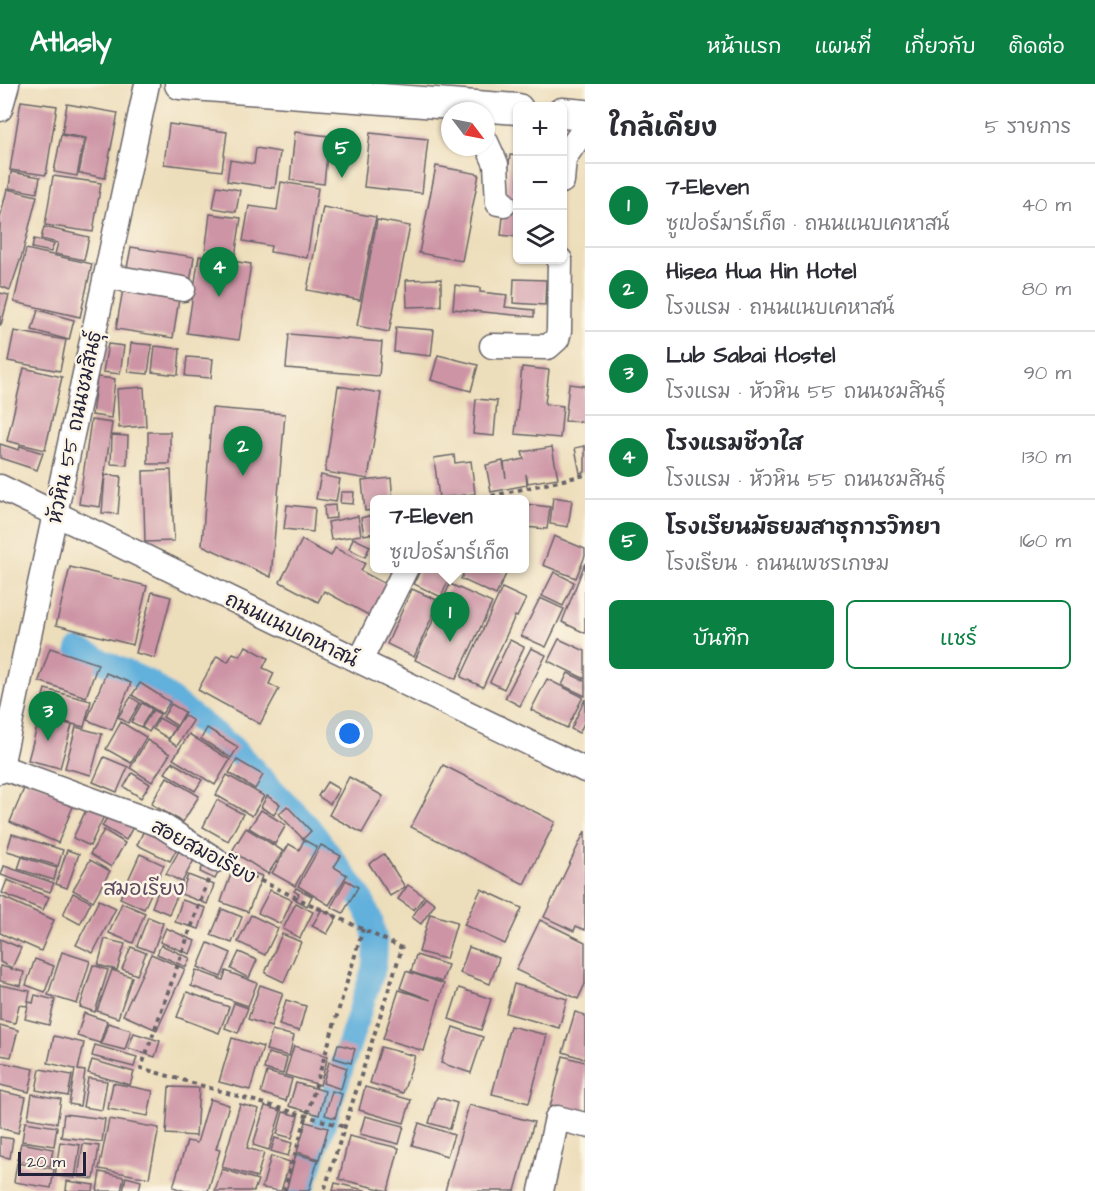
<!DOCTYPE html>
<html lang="th">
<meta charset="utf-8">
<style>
body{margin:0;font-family:"Architects Daughter","Playpen Sans Thai",sans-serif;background:#f2f2f3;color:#2b2b33}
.controls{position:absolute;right:18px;top:18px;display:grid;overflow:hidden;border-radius:9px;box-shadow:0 2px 4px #0004}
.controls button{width:54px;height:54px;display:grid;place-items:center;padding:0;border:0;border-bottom:2px solid #e1e1e2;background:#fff;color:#2b2b33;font:30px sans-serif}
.compass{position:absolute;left:441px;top:18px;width:54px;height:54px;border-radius:50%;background:#fff;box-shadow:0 2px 4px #0004;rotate:122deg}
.scale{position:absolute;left:18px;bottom:15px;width:68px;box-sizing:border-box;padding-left:6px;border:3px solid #22223b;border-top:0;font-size:16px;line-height:21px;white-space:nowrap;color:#22223b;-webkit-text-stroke:4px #fcf5e5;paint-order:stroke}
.you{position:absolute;left:350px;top:650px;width:21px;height:21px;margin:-15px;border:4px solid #fff;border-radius:50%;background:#1a73e8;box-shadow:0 0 0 9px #1a73e833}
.badge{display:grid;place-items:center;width:39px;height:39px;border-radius:50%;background:#0b8043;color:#fff;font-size:20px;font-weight:700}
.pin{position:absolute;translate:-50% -50px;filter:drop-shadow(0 2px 3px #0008)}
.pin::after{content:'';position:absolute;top:32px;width:21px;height:18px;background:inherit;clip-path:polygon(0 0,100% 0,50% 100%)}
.popup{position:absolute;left:370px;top:411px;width:159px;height:78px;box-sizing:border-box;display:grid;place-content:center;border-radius:9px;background:#fff;filter:drop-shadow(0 2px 4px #0005);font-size:20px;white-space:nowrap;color:#7c7c81}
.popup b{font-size:22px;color:#2b2b33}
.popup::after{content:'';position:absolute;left:50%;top:100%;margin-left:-12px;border:12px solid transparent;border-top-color:#fff}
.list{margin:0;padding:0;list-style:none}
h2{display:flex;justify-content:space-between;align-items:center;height:78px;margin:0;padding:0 24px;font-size:26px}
h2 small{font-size:20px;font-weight:400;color:#7c7c81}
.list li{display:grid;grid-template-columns:39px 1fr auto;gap:18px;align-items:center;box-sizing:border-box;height:84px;padding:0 24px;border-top:2px solid #e1e1e2}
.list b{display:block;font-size:22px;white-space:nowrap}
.list p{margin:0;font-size:20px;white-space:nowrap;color:#7c7c81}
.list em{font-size:20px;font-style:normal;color:#7c7c81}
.actions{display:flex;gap:12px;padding:18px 24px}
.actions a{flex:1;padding:14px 0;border:2px solid #0b8043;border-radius:9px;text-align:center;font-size:21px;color:#0b8043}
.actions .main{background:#0b8043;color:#fff}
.icon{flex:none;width:33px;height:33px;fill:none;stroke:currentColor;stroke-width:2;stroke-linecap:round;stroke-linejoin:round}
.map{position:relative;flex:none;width:585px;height:1107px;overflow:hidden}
header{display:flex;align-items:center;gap:36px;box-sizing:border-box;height:84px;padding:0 30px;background:#0b8043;color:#fff}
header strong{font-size:28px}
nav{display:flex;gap:33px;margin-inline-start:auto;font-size:21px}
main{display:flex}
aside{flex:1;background:#fff}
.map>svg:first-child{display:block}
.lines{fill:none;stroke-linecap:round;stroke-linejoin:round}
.canal{stroke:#62b0dc;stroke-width:24}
.building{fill:#cd94a6}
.minor-casing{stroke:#696468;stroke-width:27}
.major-casing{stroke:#696468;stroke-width:33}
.path{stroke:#696468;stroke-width:4;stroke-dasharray:4.5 4.5;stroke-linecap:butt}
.minor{stroke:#fff;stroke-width:24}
.major{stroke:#fff;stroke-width:30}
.labels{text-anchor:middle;stroke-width:5;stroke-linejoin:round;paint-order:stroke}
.street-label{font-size:20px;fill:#22223b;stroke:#fcf5e5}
.neighbourhood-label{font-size:21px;fill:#5e4a60;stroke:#fcf5e5}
</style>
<header>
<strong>Atlasly</strong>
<nav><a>หน้าแรก</a><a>แผนที่</a><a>เกี่ยวกับ</a><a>ติดต่อ</a></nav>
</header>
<main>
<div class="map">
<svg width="585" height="1107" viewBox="0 0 585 1107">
<rect width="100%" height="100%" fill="#fcf5e5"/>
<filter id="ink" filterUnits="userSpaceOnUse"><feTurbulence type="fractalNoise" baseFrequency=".0167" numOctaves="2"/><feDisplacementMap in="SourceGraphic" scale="12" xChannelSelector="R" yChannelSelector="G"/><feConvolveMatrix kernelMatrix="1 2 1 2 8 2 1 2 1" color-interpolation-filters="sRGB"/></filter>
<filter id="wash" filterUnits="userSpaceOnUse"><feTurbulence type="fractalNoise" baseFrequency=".008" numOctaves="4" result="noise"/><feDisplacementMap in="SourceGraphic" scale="24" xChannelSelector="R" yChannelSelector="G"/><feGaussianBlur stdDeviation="1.35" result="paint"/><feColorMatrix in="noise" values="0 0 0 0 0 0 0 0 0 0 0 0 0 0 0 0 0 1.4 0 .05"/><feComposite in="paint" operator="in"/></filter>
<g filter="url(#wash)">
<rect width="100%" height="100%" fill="#eddebb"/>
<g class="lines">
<path class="canal" d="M78 566 151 599 233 664 309 743 360 812 371 836 376 859 375 880 302 1107"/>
</g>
<g id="blocks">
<g class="building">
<path d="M21 17 57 22 46 91 10 86Z"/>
<path d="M67 20 118 29 105 94 79 89 86 54 62 50Z"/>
<path d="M169 40 227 48 222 87 164 80Z"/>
<path d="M295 48 329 52 324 100 290 96Z"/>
<path d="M370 49 428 55 422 109 364 103Z"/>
<path d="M61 51 84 55 77 92 54 88Z"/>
<path d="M256 64 280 68 275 104 227 97 230 76 254 80Z"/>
<path d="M510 71 518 72V153L501 151Z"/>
<path d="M436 82 479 90 462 177 419 169Z"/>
<path d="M11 88 40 93 37 109 9 104Z"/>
<path d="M53 92 101 99 93 148 45 141Z"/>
<path d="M281 98 318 104 307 174 270 168 271 162 243 157 249 122 277 126Z"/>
<path d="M217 102 240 106 236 128 213 124Z"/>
<path d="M7 105 37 112 22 171 10 206 0 202V134Z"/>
<path d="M323 123 376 133 360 216 307 206Z"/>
<path d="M210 130 241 134 235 173 205 169Z"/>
<path d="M377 136 410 142 389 248 357 242Z"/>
<path d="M44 143 89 153 84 176 55 170 58 159 41 155Z"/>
<path d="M34 155 54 160 51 168 32 164Z"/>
<path d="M131 163 194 173 190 199 126 189Z"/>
<path d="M26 165 92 180 80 233 14 218Z"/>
<path d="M199 172 251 180 239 256 187 249Z"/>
<path d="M441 195V222L407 223 406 196Z"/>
<path d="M514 195 546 196 545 221 513 219Z"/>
<path d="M455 201 480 204V208L507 211 505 223 534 226V233L453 225Z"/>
<path d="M123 205 179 214 173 254 116 245Z"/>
<path d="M0 209 9 211 1 241H0Z"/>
<path d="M38 226 74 236 69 256 32 246Z"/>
<path d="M396 243 434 246 431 272 394 268Z"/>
<path d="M14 247 66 256 60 287 8 277Z"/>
<path d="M289 250 382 258 379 292 286 284Z"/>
<path d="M131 259 152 261 148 290 128 288Z"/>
<path d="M108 260 124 262 120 290 103 288Z"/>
<path d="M155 262 180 265 178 291 152 288Z"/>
<path d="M438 271 478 281 471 307 431 296Z"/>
<path d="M187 273 213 275 211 294 185 292Z"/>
<path d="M522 283 549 286 545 320 563 322 560 354 515 350Z"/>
<path d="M24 284 62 293 45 366 7 357Z"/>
<path d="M97 293 115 295 111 334 92 331Z"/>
<path d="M569 300 585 302V338L565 337Z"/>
<path d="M338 302 381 309 368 395 325 388Z"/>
<path d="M144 303 146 342 119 344 117 305Z"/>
<path d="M476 315 497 317 494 352 473 350Z"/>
<path d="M212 324 285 330 271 493 202 461Z"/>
<path d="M91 336 112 339 100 423 79 420Z"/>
<rect x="148" y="348" width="22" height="32"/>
<path d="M112 351 128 352 127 381 111 380Z"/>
<path d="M0 360 19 366 20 362 43 369 37 386 0 374Z"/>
<path d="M585 362V388L580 389 575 364Z"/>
<path d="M552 363 558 394 528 399 526 390 527 401 491 408 486 381 503 377 506 394 504 379 524 375 522 368Z"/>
<path d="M454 371 455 379 471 377 475 410 439 414 434 374Z"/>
<path d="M171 386 174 457 145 458 143 387Z"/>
<path d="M105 391 121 392 118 430 102 429Z"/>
<path d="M321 391 340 395 336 418 316 415Z"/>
<path d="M391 394 393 416H375V426L365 427 362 397Z"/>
<path d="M341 408H354L353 420 340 419Z"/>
<path d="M553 413 572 416 568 443 550 440Z"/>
<path d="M525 420 550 423 547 445 525 443Z"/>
<path d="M287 421 315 424 313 448 284 445Z"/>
<path d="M335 421 336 434 325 435 324 422Z"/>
<path d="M375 430V449L364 451 361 434Z"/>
<path d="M358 432 361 451 331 456 328 438Z"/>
<path d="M554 452 585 465V472L576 494 543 481Z"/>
<path d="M353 454 370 462 365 473 349 465Z"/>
<path d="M302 456 331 472 335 464 365 479 361 487 391 503 374 534 324 507 318 518 280 498Z"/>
<path d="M585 479V549L562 538Z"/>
<path d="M70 483 147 502 133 561 56 541Z"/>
<path d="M421 484H454L441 513 414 500Z"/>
<path d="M466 484H495L506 490 496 511 461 495Z"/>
<path d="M554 488 574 498 563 522 542 512Z"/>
<path d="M450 500 492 519 456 595 415 576Z"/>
<path d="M502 504 526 515 517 533 515 532 483 603 461 593Z"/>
<path d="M412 505 439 517 414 573 387 560Z"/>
<path d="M152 508 171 513 155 574 136 569Z"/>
<path d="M540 514 564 525 546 563 521 552Z"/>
<path d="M559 555 585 567V595L548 577Z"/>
<path d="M510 556 524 563 504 605 490 598Z"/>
<path d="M246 562 268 574 263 584 274 589 269 600 279 605 260 640 198 606 217 572 228 578 233 569 240 572Z"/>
<path d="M50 564 98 580 86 613 39 597Z"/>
<path d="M531 564 546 571 520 622 505 614Z"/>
<path d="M106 589 131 599 112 646 87 636Z"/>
<path d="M568 589 585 597V612L562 601Z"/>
<path d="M547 595 583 613 567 644 531 626Z"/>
<path d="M140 599 170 618 162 630 132 611Z"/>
<path d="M45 605 91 617 84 643 38 631Z"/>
<path d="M131 613 140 619 128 639 118 633Z"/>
<path d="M585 615V637L579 649 571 645Z"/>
<path d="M142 619 152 625 141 643 131 638Z"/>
<path d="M171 620 185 628 177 642 163 633Z"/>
<path d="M153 626 160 630 149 648 142 643Z"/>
<path d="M184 631 193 637 177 662 168 656Z"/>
<path d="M40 632 72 641 60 684 28 676Z"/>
<path d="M159 634 175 643 169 655 153 645Z"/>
<path d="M121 638 146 653 131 679 106 665Z"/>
<path d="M76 643 102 650 91 691 65 684Z"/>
<path d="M207 644 238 663 231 674 201 655Z"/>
<path d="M189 650 230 676 215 701 173 675Z"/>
<path d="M147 656 170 670 152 698 130 684Z"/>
<path d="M104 673 128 683 117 708 93 698Z"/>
<path d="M237 676 263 691 255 705 229 689Z"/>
<path d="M172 678 202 696 195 707 165 689Z"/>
<path d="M443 681 555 738 524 800 411 743Z"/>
<path d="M132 689 150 700 141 714 124 703Z"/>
<path d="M227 691 264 712 252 732 216 711Z"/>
<path d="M167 693 199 712 183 738 151 720Z"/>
<path d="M349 693 383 712 362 749 329 731Z"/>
<path d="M28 695 76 715 58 759 10 738Z"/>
<path d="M327 698 339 705 330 720 318 712Z"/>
<path d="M93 711 110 719 90 762 73 754Z"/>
<path d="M267 712 280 720 274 731 261 723Z"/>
<path d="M217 716 243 730 228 757 203 743Z"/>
<path d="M114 722 137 735 126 756 102 742Z"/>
<path d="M287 722 311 747 303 755 279 730Z"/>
<path d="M261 726 286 741 275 760 249 744Z"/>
<path d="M147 740 181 757 170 777 137 761Z"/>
<path d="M246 744 283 767 268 790 232 767Z"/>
<path d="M104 746 125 759 111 783 90 770Z"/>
<path d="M585 747V846L576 842 574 847 544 833Z"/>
<path d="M12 750 63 766 58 782 7 767Z"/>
<path d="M187 753 202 761 182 798 166 790Z"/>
<path d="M304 756 317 763 295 802 272 789 289 760 299 766Z"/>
<path d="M321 761 341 772 334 783 347 791 329 821 298 802Z"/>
<path d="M67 766 79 770 67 804 56 800Z"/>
<path d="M211 766 225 774 215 795 200 788Z"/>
<path d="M140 770 164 781 144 825 120 814Z"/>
<path d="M384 770 405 803 390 812 369 780Z"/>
<path d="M22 773 57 784 54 796 18 785Z"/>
<path d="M90 776 110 787 93 817 73 806Z"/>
<path d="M4 782 54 799 50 808 1 791Z"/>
<path d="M234 782 262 792 248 828 221 818Z"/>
<path d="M188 791 214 801 207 820 181 810Z"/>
<path d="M7 796 49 813 43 826 2 809Z"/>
<path d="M346 796 358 803 343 829 331 823Z"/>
<path d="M408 801 424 812 414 826 398 815Z"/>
<path d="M160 802 178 810 169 830 152 823Z"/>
<path d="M296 804 312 812 307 822 296 816 299 810 294 807Z"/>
<path d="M481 805 522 824 505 860 464 841Z"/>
<path d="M270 806 292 816 281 840 258 829Z"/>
<path d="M73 809 91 818 80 840 63 831Z"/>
<path d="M0 812 54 836 41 867 0 849Z"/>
<path d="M426 813 435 820 421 840 412 833Z"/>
<path d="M99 816 116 824 93 869 76 861Z"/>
<path d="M182 816 206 824 199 845 175 838Z"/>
<path d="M122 819 145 829 133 859 109 849Z"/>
<path d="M296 819 313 828 300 854 283 845Z"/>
<path d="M222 825 242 833 232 859 211 851Z"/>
<path d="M322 825 337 833 327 850 312 842Z"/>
<path d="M430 830 457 838 446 875 419 868Z"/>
<path d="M251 831 278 844 265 871 238 858Z"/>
<path d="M148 833 163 839 153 868 137 862Z"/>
<path d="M540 836 585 858V900L578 915 516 886Z"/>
<path d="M166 844 195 857 190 870 160 858Z"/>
<path d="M282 850 301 858 284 898 265 889Z"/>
<path d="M0 855 21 864 12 884 0 878Z"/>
<path d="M105 855 125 860 117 886 98 881Z"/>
<path d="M208 859 231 869 221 893 198 883Z"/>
<path d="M161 861 190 874 186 883 157 870Z"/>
<path d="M131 863 146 869 137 891 122 885Z"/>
<path d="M469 863 499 874 490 900 460 889Z"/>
<path d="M62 868 90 877 77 920 48 911Z"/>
<path d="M239 868 257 876 249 894 231 885Z"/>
<path d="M151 870 185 885 157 946 123 931Z"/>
<path d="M416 871 448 881 442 898 411 888Z"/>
<path d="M35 875 54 882 45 908 26 901Z"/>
<path d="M93 881 108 886 95 928 80 923Z"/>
<path d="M0 882 24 888 21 902 0 897Z"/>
<path d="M112 886 132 893 118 934 97 927Z"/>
<path d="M196 886 223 896 226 887 257 899 248 922 191 902Z"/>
<path d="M406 887 444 900 424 967 383 955 399 906 431 916 400 904Z"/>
<path d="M514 900 567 915 559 944 506 929Z"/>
<path d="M0 901 30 907 27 922 19 921 15 939 0 936Z"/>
<path d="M260 901 283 909 271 943 248 935Z"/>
<path d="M459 904 491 915 481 946 449 935Z"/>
<path d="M187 908 229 923 219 949 177 933Z"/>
<path d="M35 911 55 916 49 941 25 935 29 918 33 919Z"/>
<path d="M286 916 306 922 299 947 279 941Z"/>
<path d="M234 919 248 924 238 949 225 944Z"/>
<path d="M575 928 585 931V975L563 968Z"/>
<path d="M84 929 107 937 100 959 77 952Z"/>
<path d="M108 939 131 946 125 966 101 960Z"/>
<path d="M0 941 18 946 11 973 0 971Z"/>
<path d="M510 942 547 951 529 1019 492 1010Z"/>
<path d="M453 943 483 953 471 989 441 979Z"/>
<path d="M272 946 294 952 289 972 266 966Z"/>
<path d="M134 949 160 957 155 973 128 964Z"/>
<path d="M54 952 84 959 78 986 85 987 80 1022 69 1020 75 985 48 979Z"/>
<path d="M232 954 263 963 250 1006 219 998Z"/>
<path d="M338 960 355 965 351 979 334 974Z"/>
<path d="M95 961 137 973 134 983 92 972Z"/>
<path d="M294 962 328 972 320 1001 285 991Z"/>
<path d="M381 963 415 972 403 1009 370 999Z"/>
<path d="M268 969 287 974 283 990 264 985Z"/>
<path d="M563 972 585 978V1032L550 1023Z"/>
<path d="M92 976 134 988 130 1001 88 989Z"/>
<path d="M0 978 34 985 29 1008 0 1001Z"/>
<path d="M329 978 347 984 341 1005 323 999Z"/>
<path d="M40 985 72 991 68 1012 36 1006Z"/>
<path d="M267 988 292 995 286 1017 261 1009Z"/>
<path d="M88 994 107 997 102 1026 83 1023Z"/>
<path d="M113 999 153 1007 148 1032 108 1025Z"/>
<path d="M296 999 325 1007 319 1031 289 1022Z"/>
<path d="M169 1003 199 1004 196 1052 166 1050Z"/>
<path d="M365 1003 411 1016 404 1039 359 1026Z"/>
<path d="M0 1007 26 1013 18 1049 0 1044Z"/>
<path d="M332 1007 342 1010 335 1034 325 1031Z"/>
<path d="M32 1010 61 1015 57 1039 28 1034Z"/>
<path d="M437 1013 457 1019 450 1045 429 1039Z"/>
<path d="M210 1015 229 1021 216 1065 220 1066 208 1107H185L173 1103 187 1057 197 1059Z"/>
<path d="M240 1020 259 1025 247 1064 264 1069 257 1093 222 1083Z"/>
<path d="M469 1021 534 1038 515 1107H445Z"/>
<path d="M265 1022 281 1027 269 1066 253 1061Z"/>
<path d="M283 1028 298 1032 292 1054 277 1050Z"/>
<path d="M64 1030 105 1035 102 1058 61 1053Z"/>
<path d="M365 1032 404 1042 399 1060 360 1050Z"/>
<path d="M109 1035 159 1044 149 1094 99 1085Z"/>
<path d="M25 1038 57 1043 54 1062 22 1057Z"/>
<path d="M306 1038 328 1044 319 1075 297 1068Z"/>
<path d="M419 1039 454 1051 447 1072 412 1061Z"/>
<path d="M349 1052 399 1064 388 1107 339 1095Z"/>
<path d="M0 1053 13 1055 10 1074 0 1072Z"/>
<path d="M275 1054 292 1059 288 1072 271 1067Z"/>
<path d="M60 1058 80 1061 75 1094 55 1092Z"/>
<path d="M21 1059 53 1065 50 1082 17 1076Z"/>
<path d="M83 1060 99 1062 94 1095 78 1093Z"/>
<path d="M296 1070 318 1076 309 1107H286Z"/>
<path d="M271 1072 290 1078 281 1107 262 1104Z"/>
<path d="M17 1079 54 1085 51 1104 14 1098Z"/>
<path d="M222 1085 258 1096 254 1107H215Z"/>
<path d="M100 1088 124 1093 121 1107H97Z"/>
<path d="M126 1093 141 1097 139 1107H123Z"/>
<path d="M67 1097 94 1101 93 1107H66Z"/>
<path d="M335 1099 365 1106V1107H333Z"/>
</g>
</g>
</g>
<g filter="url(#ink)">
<use href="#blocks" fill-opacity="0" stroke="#696468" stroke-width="1.5"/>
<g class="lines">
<g class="minor-casing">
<g id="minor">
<path d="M0 25 7 0"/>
<path d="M486 58 496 80 498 119 504 120"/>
<path d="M562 97 564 74 585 44"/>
<path d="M106 192 183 205"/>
<path d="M492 262 548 263 557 255 559 247 560 176"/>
<path d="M0 403 585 686"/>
<path d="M360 577 406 484"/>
<path d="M1 683 161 741 216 776"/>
<path d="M0 687 147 0"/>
<path d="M541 1107 557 1034 585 1041"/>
</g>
</g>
<g class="major-casing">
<g id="major">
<path d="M180 0 518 25"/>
<path d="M562 29 585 31"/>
</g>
</g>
<g class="path">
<path d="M474 416 585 391"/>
<path d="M236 785 402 864 324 1107"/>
<path d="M208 796 141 984 345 1043"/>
<path d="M284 1107 363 845"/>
</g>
<use href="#minor" class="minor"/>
<use href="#major" class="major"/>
</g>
</g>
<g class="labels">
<g class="street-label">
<text transform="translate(74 343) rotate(-78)" y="7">หัวหิน 55 ถนนชมสินธุ์</text>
<text transform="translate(292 545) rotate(26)" y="7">ถนนแนบเคหาสน์</text>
<text transform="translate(204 767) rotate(28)" y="7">สอยสมอเรียง</text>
</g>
<g class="neighbourhood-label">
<text x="144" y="811">สมอเรียง</text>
</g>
</g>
</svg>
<div class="controls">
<button>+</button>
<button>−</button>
<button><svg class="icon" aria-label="layers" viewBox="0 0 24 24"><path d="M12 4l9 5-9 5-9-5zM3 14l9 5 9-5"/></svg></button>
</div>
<svg class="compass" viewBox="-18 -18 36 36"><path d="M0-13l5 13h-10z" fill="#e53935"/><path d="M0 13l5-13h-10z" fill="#7c7c81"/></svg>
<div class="scale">20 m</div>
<div class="you"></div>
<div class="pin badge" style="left:450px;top:558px">1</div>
<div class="popup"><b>7-Eleven</b>ซูเปอร์มาร์เก็ต</div>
<div class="pin badge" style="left:243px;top:392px">2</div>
<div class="pin badge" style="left:48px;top:657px">3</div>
<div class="pin badge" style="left:219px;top:213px">4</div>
<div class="pin badge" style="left:342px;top:94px">5</div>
</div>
<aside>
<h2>ใกล้เคียง<small>5 รายการ</small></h2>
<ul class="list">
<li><span class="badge">1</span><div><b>7-Eleven</b><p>ซูเปอร์มาร์เก็ต · ถนนแนบเคหาสน์</p></div><em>40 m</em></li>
<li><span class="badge">2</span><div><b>Hisea Hua Hin Hotel</b><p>โรงแรม · ถนนแนบเคหาสน์</p></div><em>80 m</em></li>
<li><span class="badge">3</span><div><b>Lub Sabai Hostel</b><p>โรงแรม · หัวหิน 55 ถนนชมสินธุ์</p></div><em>90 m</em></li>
<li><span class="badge">4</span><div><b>โรงแรมชีวาใส</b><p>โรงแรม · หัวหิน 55 ถนนชมสินธุ์</p></div><em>130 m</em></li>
<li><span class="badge">5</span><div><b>โรงเรียนมัธยมสาธุการวิทยา</b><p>โรงเรียน · ถนนเพชรเกษม</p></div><em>160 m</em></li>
</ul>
<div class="actions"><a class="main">บันทึก</a><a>แชร์</a></div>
</aside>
</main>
